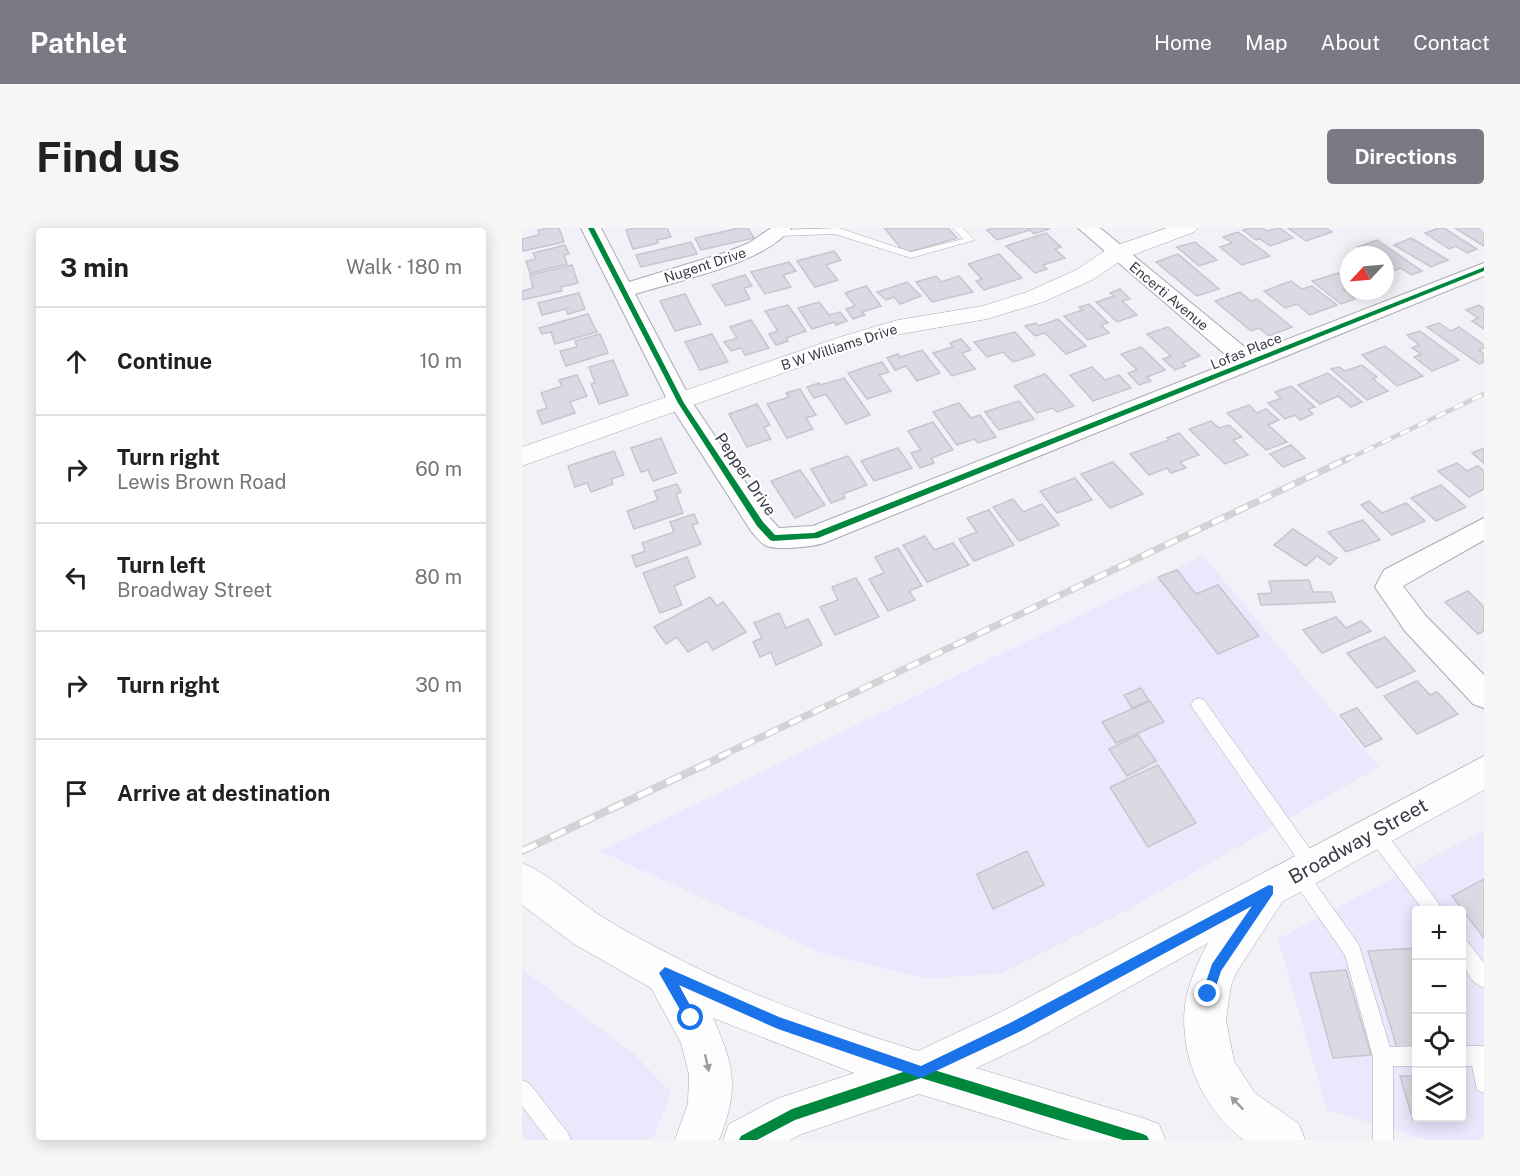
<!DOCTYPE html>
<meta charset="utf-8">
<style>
body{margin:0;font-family:"Public Sans",sans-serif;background:#f6f6f6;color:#202124}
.controls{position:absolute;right:18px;bottom:18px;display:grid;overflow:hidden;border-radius:6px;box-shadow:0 3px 15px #0003}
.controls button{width:54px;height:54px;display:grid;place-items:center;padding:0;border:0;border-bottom:2px solid #e0e0e0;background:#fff;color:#202124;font:30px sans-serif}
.compass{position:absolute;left:818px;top:18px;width:54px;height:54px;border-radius:50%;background:#fff;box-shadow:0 3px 15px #0003;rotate:244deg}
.stop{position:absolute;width:18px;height:18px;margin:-14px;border:4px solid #1a73e8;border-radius:50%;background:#fff}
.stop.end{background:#1a73e8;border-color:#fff;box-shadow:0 2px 6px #0008}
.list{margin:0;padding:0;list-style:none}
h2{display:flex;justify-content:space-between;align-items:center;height:78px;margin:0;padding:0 24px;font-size:26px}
h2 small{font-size:20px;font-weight:400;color:#757577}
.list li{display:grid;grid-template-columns:39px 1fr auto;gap:18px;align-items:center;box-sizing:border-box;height:108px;padding:0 24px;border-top:2px solid #e0e0e0}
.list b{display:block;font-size:22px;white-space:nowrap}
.list p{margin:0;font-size:20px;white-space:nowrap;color:#757577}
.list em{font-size:20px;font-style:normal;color:#757577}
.icon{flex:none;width:33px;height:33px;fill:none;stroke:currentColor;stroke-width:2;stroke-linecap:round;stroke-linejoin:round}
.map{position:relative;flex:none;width:962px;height:912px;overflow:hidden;border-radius:6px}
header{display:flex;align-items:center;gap:36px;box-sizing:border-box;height:84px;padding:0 30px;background:#7c7984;color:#fff}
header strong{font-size:28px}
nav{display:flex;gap:33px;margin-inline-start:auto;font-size:21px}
.intro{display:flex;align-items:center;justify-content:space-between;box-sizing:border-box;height:144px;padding:0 36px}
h1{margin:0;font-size:42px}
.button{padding:15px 27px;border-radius:6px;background:#7c7984;color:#fff;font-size:21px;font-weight:700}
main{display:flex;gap:36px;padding:0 36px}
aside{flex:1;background:#fff;border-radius:6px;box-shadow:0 3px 15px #0003}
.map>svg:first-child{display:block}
.built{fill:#ece7fc;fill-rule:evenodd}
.building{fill:#dbd9e3;stroke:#c7c5ce;stroke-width:1.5}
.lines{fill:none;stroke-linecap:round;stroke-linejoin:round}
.lane-casing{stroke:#aba9b2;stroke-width:1}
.street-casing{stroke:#aba9b2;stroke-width:2}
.secondary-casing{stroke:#aba9b2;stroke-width:1}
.lane{fill:#fdfdfe;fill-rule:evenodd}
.street{fill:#fdfdfe;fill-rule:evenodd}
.secondary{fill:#fdfdfe;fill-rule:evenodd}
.rail-far2-casing{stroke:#d3d2d5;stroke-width:4.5}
.rail-far1-casing{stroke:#d3d2d5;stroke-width:7}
.rail-casing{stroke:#d3d2d5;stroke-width:8}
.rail-far2{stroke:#fff;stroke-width:3;stroke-dasharray:10;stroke-linecap:butt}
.rail-far1{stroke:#fff;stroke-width:4.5;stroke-dasharray:13;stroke-linecap:butt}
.rail{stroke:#fff;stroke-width:5;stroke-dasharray:16;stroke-linecap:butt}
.cycleway-casing{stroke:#fff;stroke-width:4}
.cycleway{fill:#00873e;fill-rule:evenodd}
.oneway{fill:#9d9ba2}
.route{fill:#1a73e8}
.labels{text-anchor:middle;stroke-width:4.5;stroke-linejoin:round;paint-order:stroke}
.far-street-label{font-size:14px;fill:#3d3946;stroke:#fff}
.street-label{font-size:16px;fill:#3d3946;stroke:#fff}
.near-street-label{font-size:20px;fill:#3d3946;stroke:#fff}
</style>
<header>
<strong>Pathlet</strong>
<nav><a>Home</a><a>Map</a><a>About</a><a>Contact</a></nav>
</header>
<div class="intro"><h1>Find us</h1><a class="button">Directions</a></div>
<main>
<aside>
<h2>3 min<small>Walk · 180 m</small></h2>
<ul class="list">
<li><svg class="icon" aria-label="ahead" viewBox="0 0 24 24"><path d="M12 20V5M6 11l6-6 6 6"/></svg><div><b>Continue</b></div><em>10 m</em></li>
<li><svg class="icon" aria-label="right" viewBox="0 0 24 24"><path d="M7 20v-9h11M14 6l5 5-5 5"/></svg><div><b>Turn right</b><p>Lewis Brown Road</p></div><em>60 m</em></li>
<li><svg class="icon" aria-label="left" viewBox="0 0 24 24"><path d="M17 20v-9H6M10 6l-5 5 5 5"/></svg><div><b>Turn left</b><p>Broadway Street</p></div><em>80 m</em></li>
<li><svg class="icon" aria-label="right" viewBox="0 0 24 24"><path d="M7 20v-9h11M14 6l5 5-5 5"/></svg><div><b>Turn right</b></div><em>30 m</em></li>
<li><svg class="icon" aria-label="arrive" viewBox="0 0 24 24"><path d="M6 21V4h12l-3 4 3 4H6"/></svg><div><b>Arrive at destination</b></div></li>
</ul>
</aside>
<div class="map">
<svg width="962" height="912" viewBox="0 0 962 912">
<rect width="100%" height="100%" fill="#f2f1f8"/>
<g class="built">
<path d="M681 327 857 539 607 681 480 745 406 751 302 726 78 623Z"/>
<path d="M962 602V912H905L805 882 756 711ZM894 682H940V890H894Z"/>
<path d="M0 741 112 826 149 864 132 908 124 912H0Z"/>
</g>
<g class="building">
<path d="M26 0H37L42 14 1 23 0 11 17 7 16 2Z"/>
<path d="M112 0H145L149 9 135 12 136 15 111 21 104 2Z"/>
<path d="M217 0H226L232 10 179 22 173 10Z"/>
<path d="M368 0H426L435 10 383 25 363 1Z"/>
<path d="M471 0H526L527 1 512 6 508 2 475 12 465 2Z"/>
<path d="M727 0H741L744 3 758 0 771 10 748 18 738 11 734 12 721 2Z"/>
<path d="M766 0H804L810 4 784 13Z"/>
<path d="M917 0H922L955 21 945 25 934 18 927 21 903 5Z"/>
<path d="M933 0H959L962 2V18Z"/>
<path d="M716 4 748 28 720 37 698 19 710 15 701 9Z"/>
<path d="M524 5 539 19 533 21 543 30 521 37 525 41 513 45 484 18Z"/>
<path d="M889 10 926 32 909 39 872 17Z"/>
<path d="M855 12 900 43 889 47 879 40 871 43 863 37V27H848L836 19Z"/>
<path d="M169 14 175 26 119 39 114 27Z"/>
<path d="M673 14 695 32 677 38 655 19Z"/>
<path d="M43 17 47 26 42 27 45 36 8 45 4 33 14 31 11 25Z"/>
<path d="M312 23 319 32 304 37 316 52 293 59 275 33Z"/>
<path d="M477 26 500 50 462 62 454 53 460 51 446 36Z"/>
<path d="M656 26 697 61 675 68 634 34Z"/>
<path d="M267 34 274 43 261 47 269 59 243 66 229 44Z"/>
<path d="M50 37 56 55 39 59 40 63 0 72V63L11 60 8 47Z"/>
<path d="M816 45 827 53V60L821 61 833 71 819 76 790 53Z"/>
<path d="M223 47 230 58 222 60 228 71 204 78 190 57Z"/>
<path d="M414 48 419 54 437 48 451 64 410 74 394 54Z"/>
<path d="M769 53 780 61 790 58 815 77 788 87 775 76 763 80 742 63Z"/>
<path d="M385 54 399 68 378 76 372 69 364 72 355 64Z"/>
<path d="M344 58 359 78 340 84 343 87 331 91 324 81 333 78 323 65Z"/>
<path d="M598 61 608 71 600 73 615 87 595 94 574 74 592 68 588 65Z"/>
<path d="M718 64 729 73 735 71 770 99 747 108 737 100 729 103 693 73Z"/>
<path d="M57 65 63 81 46 86 44 81 20 87 16 75Z"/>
<path d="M163 66 179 96 153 103 138 73Z"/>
<path d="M297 74 307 87 318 84 325 93 314 97 312 94 290 101 276 80Z"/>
<path d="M567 76 586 95 579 97 587 105 566 112 542 88 561 82 557 79Z"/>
<path d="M266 77 284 103 264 110 266 113 254 117 247 106 256 103 243 83Z"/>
<path d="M957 77 962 81V101L950 93 956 90 944 82Z"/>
<path d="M66 86 75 104 33 116 29 104 20 106 17 100Z"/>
<path d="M536 91 564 118 544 126 523 105 513 108 503 98 514 95 517 98Z"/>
<path d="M229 92 247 120 223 127 219 120 209 123 202 114 215 110 208 99Z"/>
<path d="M917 95 929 103 937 99 962 117V120L957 122 962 126V134L957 136 905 99Z"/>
<path d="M646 99 678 128 660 135 664 138 653 142 641 131 649 128 625 106Z"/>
<path d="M898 103 937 132 910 143 892 129 899 126 890 120 897 117 885 107Z"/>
<path d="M493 104 513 127 491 134 481 124 465 129 452 114Z"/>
<path d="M78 106 86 125 44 138 38 123 55 119 53 113Z"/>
<path d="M190 106 206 134 178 142 163 114Z"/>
<path d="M439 111 449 122 440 125 453 141 430 148 411 125 431 119 428 115Z"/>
<path d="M863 118 901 148 875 158 840 127Z"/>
<path d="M619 119 643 142 625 149 629 153 617 157 606 145 615 142 599 126Z"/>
<path d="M400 122 418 145 395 153 384 138 373 142 365 130 376 126 378 129Z"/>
<path d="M91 132 106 167 77 176 69 156 73 155 67 139Z"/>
<path d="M360 134 367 144 357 147 369 163 345 171 326 145Z"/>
<path d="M840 137 855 149 851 151 866 163 845 172 809 141 817 139 823 143Z"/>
<path d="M570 139 583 152 597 147 609 160 571 173 548 147Z"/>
<path d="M806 145 840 174 829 179 816 168 798 176 776 157Z"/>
<path d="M523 146 552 178 535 184 531 180 515 185 492 158Z"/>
<path d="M55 147 65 168 48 174 53 185 20 196 15 183 25 180 19 165 40 158 37 152Z"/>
<path d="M322 150 348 187 324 196 304 166 292 170 285 159 297 155 298 157Z"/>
<path d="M769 158 793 179 786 181 791 186 778 192 773 187 763 191 746 175 759 170 753 164Z"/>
<path d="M278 161 294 187 284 190 291 201 265 210 245 176 267 169 264 165Z"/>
<path d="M497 173 512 191 477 202 463 184Z"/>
<path d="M437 175 449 190 458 187 474 209 456 215 452 211 435 217 411 184Z"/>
<path d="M235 176 248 197 242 199 249 211 225 219 207 186Z"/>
<path d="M727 177 735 185 744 181 757 192 746 197 765 214 744 222 705 185Z"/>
<path d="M689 193 697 200 707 197 720 209 711 212 726 227 703 236 667 201Z"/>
<path d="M411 194 431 222 409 230 412 235 398 240 389 225 399 222 386 203Z"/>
<path d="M657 205 677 227 658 234 664 240 649 245 645 240 627 247 608 226 647 212 645 210Z"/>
<path d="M139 210 154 245 131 253 126 242 119 244 109 220Z"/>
<path d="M769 217 783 230 761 239 748 226Z"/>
<path d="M376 220 390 240 352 253 339 233Z"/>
<path d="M962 220V235L950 225Z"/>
<path d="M92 223 102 247 89 251 91 256 69 264 65 255 53 259 46 238Z"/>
<path d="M326 228 345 257 321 266 323 270 309 275 289 241Z"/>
<path d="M591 234 621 266 588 280 559 246Z"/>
<path d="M935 235 945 243 956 238 962 243V261L947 269 916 243Z"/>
<path d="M278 242 303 277 273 290 249 253Z"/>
<path d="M553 250 570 272 535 285 518 263Z"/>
<path d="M155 256 159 264 154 266 161 285 112 301 105 283 136 272 132 263Z"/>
<path d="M919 257 944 279 914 293 889 270Z"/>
<path d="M491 271 501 284 520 276 537 297 497 313 471 279Z"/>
<path d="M847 273 860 285 884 275 903 293 870 307 839 277Z"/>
<path d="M467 282 492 317 452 333 437 311 455 304 445 290Z"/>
<path d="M172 286 176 295 170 297 179 316 114 339 110 328 123 323 120 315 152 304 148 294Z"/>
<path d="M841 292 858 312 824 324 806 304Z"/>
<path d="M771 301 815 330 808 337 795 328 784 338 752 317Z"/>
<path d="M403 308 412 322 431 315 447 337 405 354 381 317Z"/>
<path d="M376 320 400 358 387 363 393 372 366 383 347 351 362 345 353 329Z"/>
<path d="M165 329 173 349 152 358 160 377 138 385 121 345Z"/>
<path d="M655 342 674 366 696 357 737 408 696 426 636 349Z"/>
<path d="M334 350 357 389 313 407 298 379 316 372 310 359Z"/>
<path d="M787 352 791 364H809L813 374 739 377 736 366 750 365 747 353Z"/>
<path d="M946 363 962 379V403L956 406 923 374Z"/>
<path d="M188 369 195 378 201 374 224 404 191 422 185 413 166 424 155 409 144 416 132 399Z"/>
<path d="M257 385 264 400 286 391 300 417 254 437 249 424 238 429 231 414 240 410 232 395Z"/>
<path d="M814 389 824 400 839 393 849 403 800 425 781 402Z"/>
<path d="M863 409 893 443 855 460 825 425Z"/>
<path d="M895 453 908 467 915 464 936 486 895 506 862 468Z"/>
<path d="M619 460 627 473 610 480 602 467Z"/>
<path d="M628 473 642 494 594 515 580 494Z"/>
<path d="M835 480 860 511 843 519 818 487Z"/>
<path d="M616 507 634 533 605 548 587 521Z"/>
<path d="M636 537 674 595 626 619 588 559Z"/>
<path d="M505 623 522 657 471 681 455 646Z"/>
<path d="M962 651V710L930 668Z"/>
<path d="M894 720V818L875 820 846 723Z"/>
<path d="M824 742 849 827 811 830 788 745Z"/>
<path d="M878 848H894V890L933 891 891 892Z"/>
</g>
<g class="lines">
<g class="lane-casing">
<g id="lane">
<path d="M317 0 389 24 441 11 431 0H441L453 12 389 30 313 6 258 8 253 5 258 2Z"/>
<path d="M677 470 682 472 796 632 799 638 796 644 790 646 786 645 837 717 868 819 894 818V838H871V912H851V829L823 727 770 651 767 645 770 639 776 637 780 638 672 482 669 477 672 472Z"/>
<path d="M852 595 858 597 917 676 920 682H901L846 609 844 603 846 597Z"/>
<path d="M940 711 946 714 962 735V760C942 752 938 729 940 711Z"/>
<path d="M940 818H962V865L955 862 950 838H940Z"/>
<path d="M0 852 7 855 46 905 49 912H26L0 878Z"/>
</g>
</g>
<g class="street-casing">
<g id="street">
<path d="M59 0H79L107 54 205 24 227 15 249 0H269C244 35 154 53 113 66L170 174 247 289 257 300 291 298 711 133 556 0H578L730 125 962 35V48L302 315C290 319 254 323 243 317 237 314 233 307 229 303L147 175Z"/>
<path d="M962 290V312L881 358 903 387 962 447V480L951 476 883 403 853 359 862 342Z"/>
</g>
</g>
<g class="secondary-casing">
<g id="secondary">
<path d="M645 0H676L672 4 603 30 570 52 521 74 465 91 379 106 334 119 0 238V219L318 109 376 92 461 78 505 64 554 42 587 20Z"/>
<path d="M962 528V562L760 674 714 745 709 757 704 792 712 833 733 865 777 896 783 912H722C681 882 657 827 663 777 666 755 676 734 686 715L509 814 454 840 621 890 637 896 643 912H547L397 866 280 906 268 912H201L207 896 254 871 332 845 191 790C213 839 217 861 197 912H153L166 875 167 846 159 815 129 760 52 716 0 677V635C29 647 53 671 79 688 101 702 124 714 147 726 225 767 311 797 396 823L479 784Z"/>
</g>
</g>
<use href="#lane" class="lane"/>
<use href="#street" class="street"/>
<use href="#secondary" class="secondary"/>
<g class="rail-far2-casing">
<path id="rail-far2" d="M824 232 962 166"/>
</g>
<g class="rail-far1-casing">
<path id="rail-far1" d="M197 529 827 230"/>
</g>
<g class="rail-casing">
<path id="rail" d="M0 623 201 528"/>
</g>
<use href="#rail-far2" class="rail-far2"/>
<use href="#rail-far1" class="rail-far1"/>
<use href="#rail" class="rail"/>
<g class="cycleway-casing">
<g id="cycleway">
<path d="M66 0H72L162 175 241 294 253 307 292 305 960 40 962 39V43L296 310 251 313 248 312 235 298 156 175Z"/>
<path d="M399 838 621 906 625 908 627 912H601L399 850 273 892 235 912H217L219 908 270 881Z"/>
</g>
</g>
<use href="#cycleway" class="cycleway"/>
</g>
<defs><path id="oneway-solid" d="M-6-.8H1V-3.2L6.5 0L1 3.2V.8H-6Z" transform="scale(1.5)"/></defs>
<g class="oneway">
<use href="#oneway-solid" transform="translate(185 835) rotate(77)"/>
<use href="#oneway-solid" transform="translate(715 875) rotate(-134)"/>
</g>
<path class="route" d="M747 657 751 658V666L699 743 690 771H682L680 766 690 736 730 678 499 803 399 850 256 801 157 757 175 790 173 794 169 796 165 794 137 745 143 739 257 789 399 838 490 794Z"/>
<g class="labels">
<g class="far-street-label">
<text transform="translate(183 37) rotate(-18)" y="5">Nugent Drive</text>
<text transform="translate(647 68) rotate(40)" y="5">Encerti Avenue</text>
<text transform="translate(317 119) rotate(-18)" y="5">B W Williams Drive</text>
<text transform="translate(724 123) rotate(-22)" y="5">Lofas Place</text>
</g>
<g class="street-label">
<text transform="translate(224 246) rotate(56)" y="6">Pepper Drive</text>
</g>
<g class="near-street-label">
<text transform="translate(836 613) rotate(-29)" y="7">Broadway Street</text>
</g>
</g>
</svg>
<div class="controls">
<button>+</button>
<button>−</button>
<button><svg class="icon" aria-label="locate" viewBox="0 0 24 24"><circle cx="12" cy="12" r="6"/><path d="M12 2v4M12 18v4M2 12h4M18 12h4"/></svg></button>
<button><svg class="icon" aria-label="layers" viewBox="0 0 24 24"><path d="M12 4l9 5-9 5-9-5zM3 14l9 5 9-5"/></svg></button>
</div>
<svg class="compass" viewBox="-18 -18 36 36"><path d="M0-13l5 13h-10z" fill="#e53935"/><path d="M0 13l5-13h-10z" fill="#757577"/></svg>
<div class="stop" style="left:169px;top:790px"></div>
<div class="stop end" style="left:686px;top:766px"></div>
</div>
</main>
